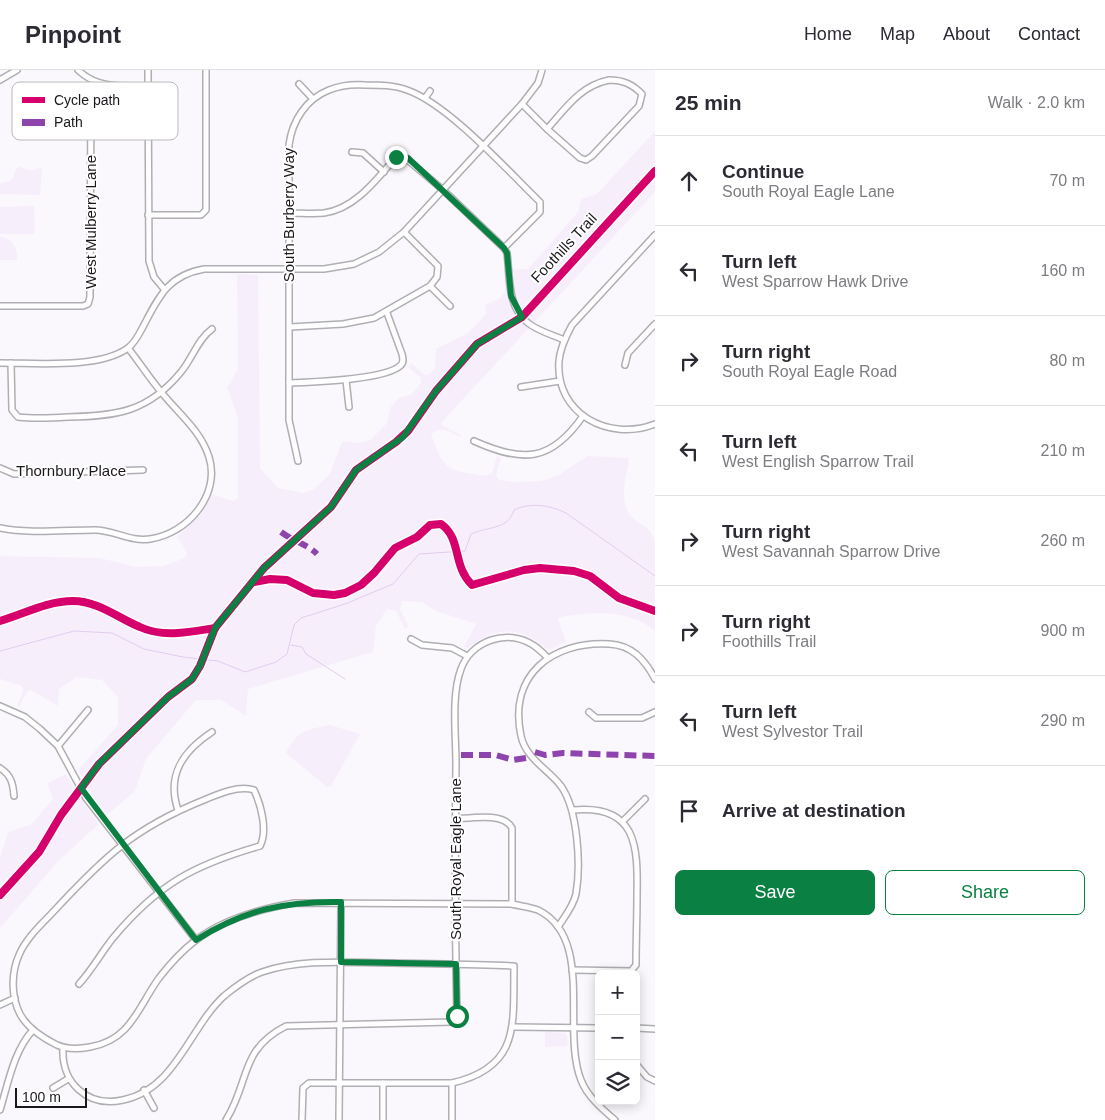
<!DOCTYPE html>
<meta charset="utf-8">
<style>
body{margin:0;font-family:Helvetica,sans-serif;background:#f7f7f7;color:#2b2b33}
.controls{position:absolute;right:15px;bottom:15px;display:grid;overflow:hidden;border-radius:8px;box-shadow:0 2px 12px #0003}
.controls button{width:45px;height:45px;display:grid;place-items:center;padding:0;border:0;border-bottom:1px solid #e1e1e2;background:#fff;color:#2b2b33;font:25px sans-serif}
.scale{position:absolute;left:15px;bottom:12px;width:72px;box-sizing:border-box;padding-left:5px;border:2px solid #1b181c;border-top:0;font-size:14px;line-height:18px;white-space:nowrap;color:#1b181c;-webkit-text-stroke:4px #fff;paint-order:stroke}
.stop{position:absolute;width:15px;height:15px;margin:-11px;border:4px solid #0b8043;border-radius:50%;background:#fff}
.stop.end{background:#0b8043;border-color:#fff;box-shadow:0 1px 5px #0008}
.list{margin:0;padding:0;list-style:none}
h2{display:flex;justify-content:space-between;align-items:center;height:65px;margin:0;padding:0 20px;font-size:21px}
h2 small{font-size:16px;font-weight:400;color:#7c7c81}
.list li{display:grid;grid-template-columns:32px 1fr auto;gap:15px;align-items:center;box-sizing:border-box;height:90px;padding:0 20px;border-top:1px solid #e1e1e2}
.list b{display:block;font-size:19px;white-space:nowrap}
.list p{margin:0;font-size:16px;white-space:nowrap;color:#7c7c81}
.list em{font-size:16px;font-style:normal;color:#7c7c81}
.actions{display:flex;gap:10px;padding:15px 20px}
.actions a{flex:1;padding:11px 0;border:1px solid #0b8043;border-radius:8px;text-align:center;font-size:18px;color:#0b8043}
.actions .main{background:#0b8043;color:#fff}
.icon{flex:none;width:28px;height:28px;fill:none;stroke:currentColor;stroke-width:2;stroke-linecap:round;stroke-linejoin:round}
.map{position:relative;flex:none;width:655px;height:1050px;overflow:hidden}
header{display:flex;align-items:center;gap:30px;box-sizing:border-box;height:70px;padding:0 25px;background:#fff;border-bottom:1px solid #e1e1e2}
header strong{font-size:24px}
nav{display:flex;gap:28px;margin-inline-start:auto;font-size:18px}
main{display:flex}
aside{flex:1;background:#fff}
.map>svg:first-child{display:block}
.green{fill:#f7eefc}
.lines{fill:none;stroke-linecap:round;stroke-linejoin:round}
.stream{stroke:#e1cdee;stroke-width:1}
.minor-casing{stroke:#b0aeb2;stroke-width:8}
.minor{stroke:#fefeff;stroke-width:5}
.quiet{stroke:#8e44ad;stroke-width:6;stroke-dasharray:12 6;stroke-linecap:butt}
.cycleway-casing{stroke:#fff;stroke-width:11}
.cycleway{stroke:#d6006c;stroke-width:8}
.route{stroke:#0b8043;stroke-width:6}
.labels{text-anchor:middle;stroke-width:4;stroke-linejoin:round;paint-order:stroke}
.street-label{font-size:15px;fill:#1b181c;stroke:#fff}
.key{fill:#fff;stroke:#bbbabb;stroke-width:1}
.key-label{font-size:14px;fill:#1b181c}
</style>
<header>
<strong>Pinpoint</strong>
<nav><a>Home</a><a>Map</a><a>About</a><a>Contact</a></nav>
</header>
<main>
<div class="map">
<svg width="655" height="1050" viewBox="0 0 655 1050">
<rect width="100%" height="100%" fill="#fbf8fd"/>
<g class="green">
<path d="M655 61V122L441 353 443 356 461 365 460 367C450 362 439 354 431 365 442 391 442 400 473 404 480 405 485 407 492 403L497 386 501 388 496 405 499 410 514 412 541 411 559 405 587 386 629 388C627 405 618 432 631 446 642 458 648 452 655 471V561C629 538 589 541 558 548L566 572 549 580C543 577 539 572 533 569 511 555 487 562 468 578L464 577 476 554 436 541 422 532 403 531 400 539 409 557 405 559 396 541 387 539 376 556 373 582 248 619 246 646 221 630H196L146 689 135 721 107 745 91 724 78 700 118 655V627L102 610 77 607 59 619 58 636 31 620 27 622 19 637 17 636 23 621 22 616 0 609V486L100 488 136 497 163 496 185 488 187 483 177 466 202 443 212 424 233 431 238 428V347L227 318 238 299 237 204 258 205 260 398 278 418 303 423 314 419 330 404 342 371 357 373 370 370 387 353 390 338 399 328 412 324 421 313V308L408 297 411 293 425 305 429 304 435 298 436 279 468 263 486 244 485 235 500 228 505 222 504 200 528 199 578 142 581 129 597 124Z"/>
<path d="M18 96 31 101 42 97 40 125 0 124V113L11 111Z"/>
<path d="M34 136 35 164H0V137Z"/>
<path d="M0 166C12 169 18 177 17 190H0Z"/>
<path d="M330 655 360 664 331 716 327 717 286 683C296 661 308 659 330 655Z"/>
<path d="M66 704 84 734 99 754 61 788 0 858V788L8 762 32 754 53 729 47 713Z"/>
<path d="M545 962 564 963 567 966 568 976 545 977Z"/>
</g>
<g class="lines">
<g class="stream">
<path d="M291 575 302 577 306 584 345 609"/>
<path d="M0 581 74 561 112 563 144 579 183 587 218 591 245 602 276 592 287 584 294 555 301 548 345 534 393 514 419 484 465 481 471 464C489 456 508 460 514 440 531 432 549 435 566 443L655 506"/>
</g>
<g class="minor-casing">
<g id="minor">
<path d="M78 0C97 19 123 16 148 16"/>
<path d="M148 0 149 191 154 207 164 219"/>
<path d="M0 10 17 0"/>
<path d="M609 10C623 10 632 14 642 24L639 36 592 86 586 90 580 88 547 59C566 38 580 16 609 10Z"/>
<path d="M299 14 313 29"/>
<path d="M425 28 430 21"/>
<path d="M522 34 547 59"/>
<path d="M352 82 363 83 384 102"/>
<path d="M289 143C301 143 313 144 324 143 355 139 377 109 396 87L403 86 442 119 504 178 507 183C510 206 507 238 528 253 538 261 553 265 564 270"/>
<path d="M148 145H201L206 140V0"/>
<path d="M655 165 572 255C566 266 560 278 559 291 555 344 609 372 655 354"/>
<path d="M430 216 450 236"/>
<path d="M0 236H83L88 234 90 227 91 23 95 12"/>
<path d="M290 257 343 254 374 248 430 216 437 207 438 196 404 162"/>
<path d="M0 293C36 293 99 299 128 278 136 272 140 262 145 253 160 224 170 205 204 199H324L354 194 379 182 404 162 522 34 538 13 542 0"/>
<path d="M11 293 12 340 18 347C35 349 52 348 68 347 117 346 148 342 181 302 192 289 198 269 212 259"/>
<path d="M625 295 628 283 655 254"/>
<path d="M346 310 349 337"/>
<path d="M289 313C311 312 387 310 401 295 404 292 403 288 402 284L387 243"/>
<path d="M521 317 560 311"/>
<path d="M474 371C523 393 551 392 583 346"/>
<path d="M298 391 289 350V75C292 51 306 29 329 20 341 15 353 14 366 15 380 15 394 15 407 20 448 34 508 101 540 132V142L504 178"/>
<path d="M0 398 14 404 143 400"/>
<path d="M0 458C28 464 66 460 95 460 114 460 130 472 150 469 187 464 221 425 209 387 201 361 179 344 162 323 150 309 140 293 128 278"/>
<path d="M411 569 422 575 452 578 467 586"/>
<path d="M0 636 25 647 40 659 58 676 86 728 196 870"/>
<path d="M589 642 596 648H642L655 642"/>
<path d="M58 676 88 640"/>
<path d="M0 698C11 705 13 713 14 726"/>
<path d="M178 740C166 705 183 681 212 662"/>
<path d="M455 749C471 748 504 742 512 758V834"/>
<path d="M622 752 645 729"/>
<path d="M558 857C565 846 573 837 576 824 581 795 578 740 561 716 548 699 526 689 521 666 508 605 552 571 609 574 632 575 645 590 655 609"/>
<path d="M572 900 631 901 636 895C636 872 637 849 637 826 638 776 637 734 573 740"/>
<path d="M79 914C92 900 101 883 113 868 158 814 194 795 260 776 268 761 261 735 254 720 239 715 218 724 204 730 134 758 104 787 54 841 41 855 26 868 19 885 11 903 11 927 20 944 28 959 43 968 57 975 68 980 79 979 90 977 131 970 138 937 159 908 169 895 183 880 196 870 224 849 259 839 294 833L512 834C520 836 530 837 538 840 595 868 561 960 581 1010 587 1026 602 1039 615 1050"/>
<path d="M0 935 15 928"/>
<path d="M513 957 599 958"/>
<path d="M636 958 655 959"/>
<path d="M63 978C61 1012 87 1038 123 1030 176 1019 189 958 224 926 235 917 248 907 262 902 303 888 350 893 393 893 434 894 474 894 514 896 513 954 521 997 452 1013H309L303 1018 302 1050"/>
<path d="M636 994 647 1007 655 1011"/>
<path d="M53 1018 68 1009"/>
<path d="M144 1020 154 1038"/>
<path d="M0 1040C8 1014 14 980 33 960"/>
<path d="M226 1050C250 1012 239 980 286 956L452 952 457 946C455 862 455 778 456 694 456 666 451 625 461 599 471 571 507 558 533 575 538 578 543 583 547 587"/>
<path d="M339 1050 341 833"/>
<path d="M383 1050V1013"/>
<path d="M452 1050V1013"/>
</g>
</g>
<use href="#minor" class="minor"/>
<g class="quiet">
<path d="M281 462C293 471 307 474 317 484"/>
<path d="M535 682 545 685 563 683 655 686"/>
<path d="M461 685H496L513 690 526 688"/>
</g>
<g class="cycleway-casing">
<g id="cycleway">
<path d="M254 512 270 509 287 510 313 523 334 525 345 523 361 515 374 503 395 478 417 467 430 455 441 454C462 469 452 495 472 515L524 500 540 498 574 501 590 506 619 528 655 541"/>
<path d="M0 551C24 544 47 531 73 531 98 531 118 548 140 557 163 568 191 562 215 558"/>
<path d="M0 825 39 782 61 745 99 694 168 627 192 609 200 596 215 558 264 498 331 437 356 400 396 372 408 361 436 321 477 274 522 247 655 101"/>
</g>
</g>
<use href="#cycleway" class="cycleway"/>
</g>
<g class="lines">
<path class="route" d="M396 87 403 86 408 88 504 178 507 183 511 226 522 247 477 274 436 321 403 367 356 400 331 437 264 498 215 558 200 596 192 609 168 627 99 694 81 718 196 870C244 840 284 831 341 832V892L456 894 457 946"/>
</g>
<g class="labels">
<g class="street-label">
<text transform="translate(289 145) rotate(-90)" y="5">South Burberry Way</text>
<text transform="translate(91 152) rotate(-90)" y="5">West Mulberry Lane</text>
<text transform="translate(564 178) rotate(-47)" y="5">Foothills Trail</text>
<text x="71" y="406">Thornbury Place</text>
<text transform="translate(456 789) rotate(-90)" y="5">South Royal Eagle Lane</text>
</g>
</g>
<rect x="12" y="12" width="166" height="58" rx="8" class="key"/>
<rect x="22" y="27" width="23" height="6" fill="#d6006c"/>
<rect x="22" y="49" width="23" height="7" fill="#8e44ad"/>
<g class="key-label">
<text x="54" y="35">Cycle path</text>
<text x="54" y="57">Path</text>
</g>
</svg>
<div class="controls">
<button>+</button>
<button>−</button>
<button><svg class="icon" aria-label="layers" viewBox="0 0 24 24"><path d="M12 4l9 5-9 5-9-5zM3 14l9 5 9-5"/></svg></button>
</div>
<div class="scale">100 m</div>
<div class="stop" style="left:457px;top:946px"></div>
<div class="stop end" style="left:396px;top:87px"></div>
</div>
<aside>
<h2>25 min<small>Walk · 2.0 km</small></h2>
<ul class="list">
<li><svg class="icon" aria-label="ahead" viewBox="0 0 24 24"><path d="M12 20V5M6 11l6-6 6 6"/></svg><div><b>Continue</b><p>South Royal Eagle Lane</p></div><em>70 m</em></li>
<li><svg class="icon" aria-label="left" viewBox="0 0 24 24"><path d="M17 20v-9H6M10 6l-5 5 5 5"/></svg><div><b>Turn left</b><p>West Sparrow Hawk Drive</p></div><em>160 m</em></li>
<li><svg class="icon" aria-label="right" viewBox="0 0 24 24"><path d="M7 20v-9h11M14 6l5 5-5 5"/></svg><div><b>Turn right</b><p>South Royal Eagle Road</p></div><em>80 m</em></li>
<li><svg class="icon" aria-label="left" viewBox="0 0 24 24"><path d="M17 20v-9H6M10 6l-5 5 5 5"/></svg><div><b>Turn left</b><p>West English Sparrow Trail</p></div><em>210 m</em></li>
<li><svg class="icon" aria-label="right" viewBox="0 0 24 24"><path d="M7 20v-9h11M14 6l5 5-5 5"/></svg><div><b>Turn right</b><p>West Savannah Sparrow Drive</p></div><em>260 m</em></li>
<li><svg class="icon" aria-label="right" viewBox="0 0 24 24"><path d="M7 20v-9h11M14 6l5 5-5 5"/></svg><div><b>Turn right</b><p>Foothills Trail</p></div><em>900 m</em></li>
<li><svg class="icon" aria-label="left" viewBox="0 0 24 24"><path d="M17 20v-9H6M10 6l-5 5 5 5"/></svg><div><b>Turn left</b><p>West Sylvestor Trail</p></div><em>290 m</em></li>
<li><svg class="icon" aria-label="arrive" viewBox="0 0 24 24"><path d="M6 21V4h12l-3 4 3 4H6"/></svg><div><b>Arrive at destination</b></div></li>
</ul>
<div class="actions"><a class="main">Save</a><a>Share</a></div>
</aside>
</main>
